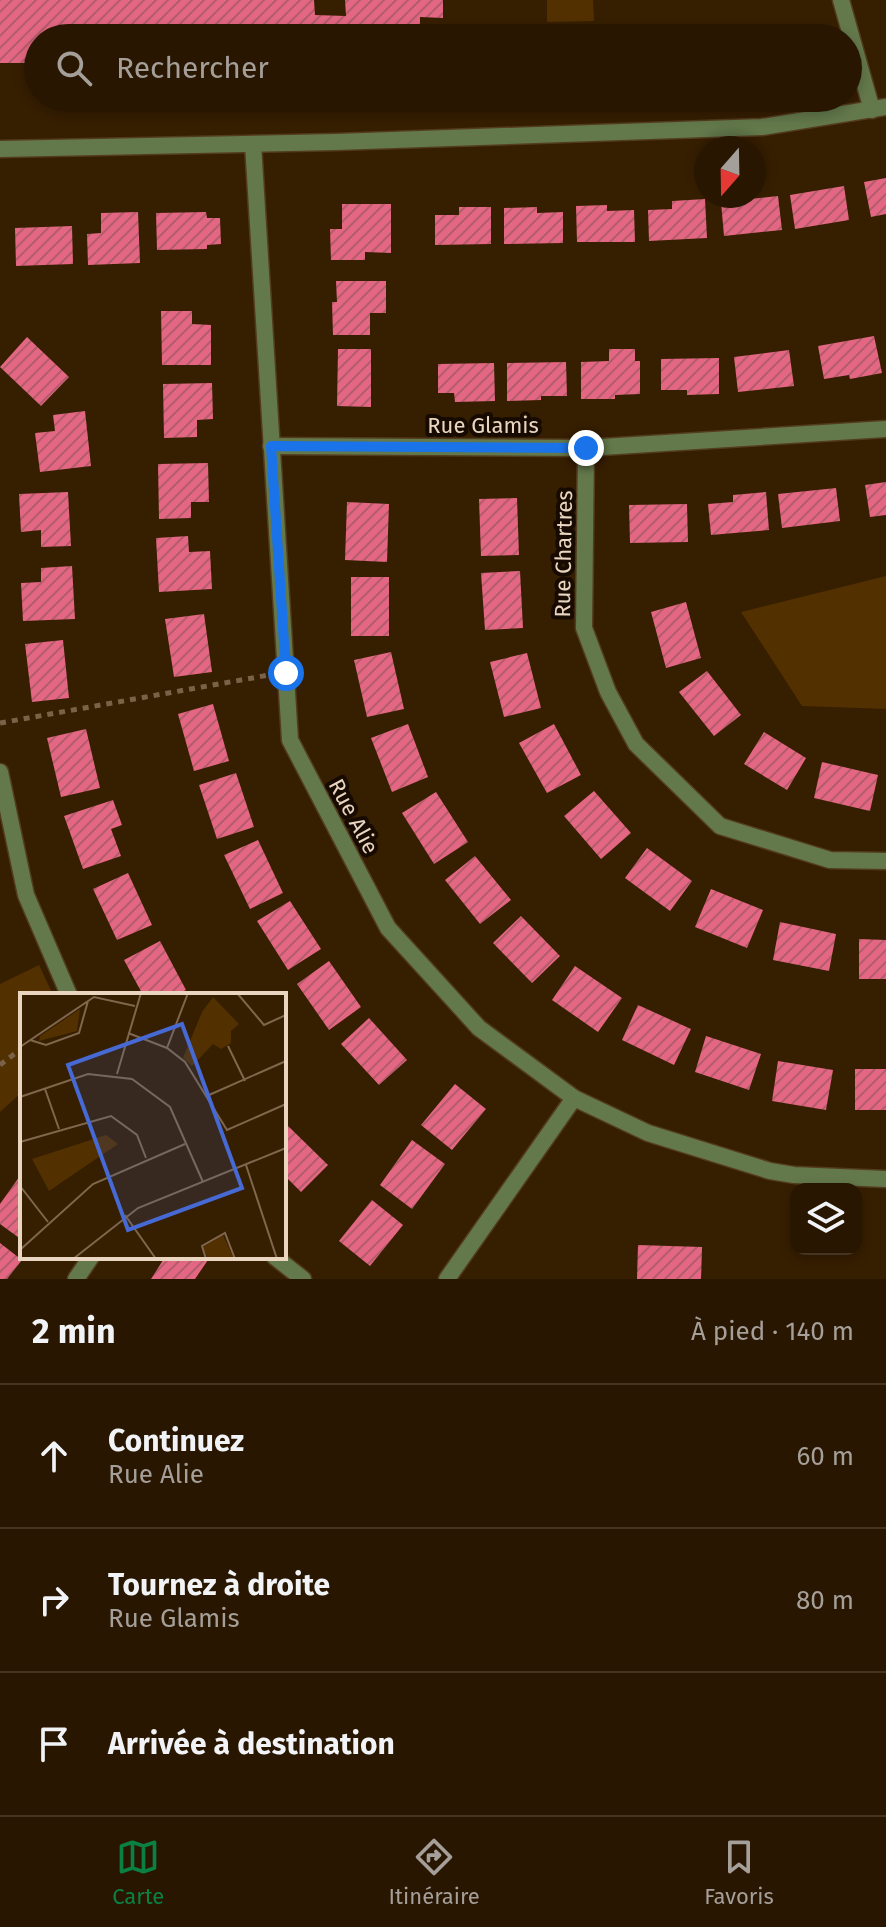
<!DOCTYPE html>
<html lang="fr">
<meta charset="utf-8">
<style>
body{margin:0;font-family:"Fira Sans",sans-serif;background:#34230f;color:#f1f3f6}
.controls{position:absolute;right:24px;bottom:24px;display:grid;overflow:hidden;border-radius:16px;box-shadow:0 4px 12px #0003}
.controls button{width:72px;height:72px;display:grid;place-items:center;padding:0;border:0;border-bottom:2px solid #443522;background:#281600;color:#f1f3f6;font:40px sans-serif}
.compass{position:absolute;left:694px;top:136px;width:72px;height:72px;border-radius:50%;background:#281600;box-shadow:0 4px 12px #0003;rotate:200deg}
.stop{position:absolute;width:24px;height:24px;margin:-18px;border:6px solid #1a73e8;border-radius:50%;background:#fff}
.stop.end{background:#1a73e8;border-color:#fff;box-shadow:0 2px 8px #0008}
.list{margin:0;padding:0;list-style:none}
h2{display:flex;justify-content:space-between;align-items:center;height:104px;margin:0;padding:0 32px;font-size:34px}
h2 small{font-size:26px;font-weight:400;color:#a59f99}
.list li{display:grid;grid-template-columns:52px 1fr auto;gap:24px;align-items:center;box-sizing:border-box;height:144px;padding:0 32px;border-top:2px solid #443522}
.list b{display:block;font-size:30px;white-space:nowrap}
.list p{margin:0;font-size:26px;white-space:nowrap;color:#a59f99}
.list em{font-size:26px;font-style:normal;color:#a59f99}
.icon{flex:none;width:44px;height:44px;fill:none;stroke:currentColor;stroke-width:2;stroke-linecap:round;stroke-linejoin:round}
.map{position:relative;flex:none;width:886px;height:1279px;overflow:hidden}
.search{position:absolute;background:#281600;box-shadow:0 4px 12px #0003;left:24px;right:24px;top:24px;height:88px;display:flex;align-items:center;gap:20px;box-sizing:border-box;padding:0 28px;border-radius:44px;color:#a59f99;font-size:30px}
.sheet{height:536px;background:#281600}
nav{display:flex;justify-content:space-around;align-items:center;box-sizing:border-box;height:112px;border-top:2px solid #443522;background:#281600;font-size:22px;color:#a59f99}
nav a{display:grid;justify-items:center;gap:4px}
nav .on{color:#0b8043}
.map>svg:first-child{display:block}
.park{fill:#523000}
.building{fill:url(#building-hatch)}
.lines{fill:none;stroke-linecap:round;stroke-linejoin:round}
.minor-casing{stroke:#533b1f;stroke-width:19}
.tertiary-casing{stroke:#533b1f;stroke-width:19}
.path{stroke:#796248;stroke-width:5;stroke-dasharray:6 6;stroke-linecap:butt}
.minor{stroke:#63784b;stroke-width:16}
.tertiary{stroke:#63784b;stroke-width:16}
.route{stroke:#1a73e8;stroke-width:10}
.labels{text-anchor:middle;stroke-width:8;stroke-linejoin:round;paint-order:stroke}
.street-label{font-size:22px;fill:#e9d5c0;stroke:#170a00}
.inset-road{fill:none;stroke:#7e674d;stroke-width:2}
.view{fill:#4669d3;fill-opacity:0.15;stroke:#4669d3;stroke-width:4}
.inset-edge{fill:none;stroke:#e9d5c0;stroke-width:4}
</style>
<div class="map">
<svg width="886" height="1279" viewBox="0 0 886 1279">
<defs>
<pattern id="building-hatch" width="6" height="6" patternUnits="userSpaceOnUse" patternTransform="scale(2)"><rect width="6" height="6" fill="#e36782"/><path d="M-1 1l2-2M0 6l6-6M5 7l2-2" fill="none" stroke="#b45b6c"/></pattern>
</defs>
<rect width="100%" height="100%" fill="#361e00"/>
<g class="park">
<path d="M547 0H593L594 21 547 22Z"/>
<path d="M886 576V709L802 706 741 612Z"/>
<path d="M39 965 53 995H22V1092L0 1112V984Z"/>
</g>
<g class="building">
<path d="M0 0H314L315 15 346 16 345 0H443V18L420 17V38H38V63H0Z"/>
<path d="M886 178V214L871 217 864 182Z"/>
<path d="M844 186 849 220 795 229 790 195Z"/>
<path d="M778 196 782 230 724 236 721 202Z"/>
<path d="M705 199 707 238 649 241 648 210 672 209V201Z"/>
<path d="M342 204H391V253L365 252V260H331L330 229H342Z"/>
<path d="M607 205V211L634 210 635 242H577L576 206Z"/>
<path d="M459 207H491V244L435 245V215H459Z"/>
<path d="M537 207V213L563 212V243L504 244V208Z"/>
<path d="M138 212 140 263 88 265 87 234 101 233V213Z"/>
<path d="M206 212 207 218H220L221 244 207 245V249L157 250 156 213Z"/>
<path d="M72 226 73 264 16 266 15 228Z"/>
<path d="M336 281H386V313H370V335H333L332 302H337Z"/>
<path d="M161 311H192V324L211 325V365H162Z"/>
<path d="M874 336 882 373 850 379 849 375 824 379 818 346Z"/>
<path d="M27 337 69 377 41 406 0 367Z"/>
<path d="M338 349H371V407L337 406Z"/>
<path d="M609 349H635V361H640V394L615 395V399H581V362L609 361Z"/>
<path d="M789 350 794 386 738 392 734 357Z"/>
<path d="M719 358V394L687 395V390H661V359Z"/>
<path d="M566 362 567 396H541V400L507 401V363Z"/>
<path d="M494 363 495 401 455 402 454 393H438V364Z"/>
<path d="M212 383 213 419 197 420V437L164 438 163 384Z"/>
<path d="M85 411 91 466 40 472 35 433 55 431 53 415Z"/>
<path d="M208 463 209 502H191V518L159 519 158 464Z"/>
<path d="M886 482V515L870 517 865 485Z"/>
<path d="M836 488 840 521 782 528 778 494Z"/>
<path d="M68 492 71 546 41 547V530L21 532 19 494Z"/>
<path d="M766 492 769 530 711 535 708 504 733 502V495Z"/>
<path d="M517 498 519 555 481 556 479 499Z"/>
<path d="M347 502 389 504 387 562 345 560Z"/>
<path d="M687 504 688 542 630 543 629 505Z"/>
<path d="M188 536 189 552 210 551 212 589 159 592 156 538Z"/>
<path d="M72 566 75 619 23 621 21 583 41 582V568Z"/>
<path d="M520 571 523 628 485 630 481 573Z"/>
<rect x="351" y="577" width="38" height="59"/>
<path d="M686 602 701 658 666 668 651 612Z"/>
<path d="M204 614 212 672 174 677 165 619Z"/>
<path d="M63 640 69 698 32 702 25 644Z"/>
<path d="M391 652 404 709 367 717 354 660Z"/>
<path d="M527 653 541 708 504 717 490 662Z"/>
<path d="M707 671 741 715 714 736 679 692Z"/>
<path d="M213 704 229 761 194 771 178 714Z"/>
<path d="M408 724 428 777 392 792 371 738Z"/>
<path d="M554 724 581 775 547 793 519 743Z"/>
<path d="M86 729 100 788 61 797 47 738Z"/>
<path d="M764 732 806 758 787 790 744 764Z"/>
<path d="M822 762 878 775 870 811 814 798Z"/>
<path d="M236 773 254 827 217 839 199 785Z"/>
<path d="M594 791 631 833 601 859 564 816Z"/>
<path d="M436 792 468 842 434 864 402 813Z"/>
<path d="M113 800 122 825 111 829 121 856 83 869 64 816Z"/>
<path d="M258 840 283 893 250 909 224 855Z"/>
<path d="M647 848 692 881 670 911 625 878Z"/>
<path d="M475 856 511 900 480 924 445 880Z"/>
<path d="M128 873 152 925 117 940 93 889Z"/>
<path d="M711 889 763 910 747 948 695 927Z"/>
<path d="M290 901 321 949 288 970 257 921Z"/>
<path d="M521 916 560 956 532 983 493 943Z"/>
<path d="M780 922 836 934 829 971 773 960Z"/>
<path d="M859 939 886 940V979H859Z"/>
<path d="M160 941 186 990 177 995H143L124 960Z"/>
<path d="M329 961 361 1007 329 1030 297 984Z"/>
<path d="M575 966 622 998 598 1032 552 1000Z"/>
<path d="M638 1005 691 1029 674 1065 622 1040Z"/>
<path d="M369 1018 407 1060 379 1085 341 1044Z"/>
<path d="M706 1036 761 1054 749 1090 695 1072Z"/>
<path d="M778 1061 833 1070 826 1110 772 1101Z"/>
<rect x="855" y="1069" width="31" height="41"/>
<path d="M455 1084 486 1109 452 1150 421 1125Z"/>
<path d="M284 1122 328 1165 301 1192 284 1175Z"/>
<path d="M412 1140 445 1164 412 1209 380 1185Z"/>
<path d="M22 1173V1240L0 1224V1204Z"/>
<path d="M372 1200 403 1225 370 1266 339 1241Z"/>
<path d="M0 1243 22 1260 7 1279H0Z"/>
<path d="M638 1245 702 1247 701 1279H637Z"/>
<path d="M165 1257H210L195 1279H151Z"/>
</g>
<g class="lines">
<g class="minor-casing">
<g id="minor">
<path d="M841 0 872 110"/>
<path d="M253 144 290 740 388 928 479 1028 574 1098 648 1133 770 1171 794 1175 886 1179"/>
<path d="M271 446 586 448 886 429"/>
<path d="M586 448 584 628 608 692 636 744 720 826 830 860 886 861"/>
<path d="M0 772 26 895 69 995"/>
<path d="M275 1257 303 1279"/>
<path d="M76 1279 91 1257"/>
<path d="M447 1279 574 1098"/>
</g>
</g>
<g class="tertiary-casing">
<path id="tertiary" d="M0 149 336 142 762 127 886 107"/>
</g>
<g class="path">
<path d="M0 723 269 675"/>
<path d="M0 1065 22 1048"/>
</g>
<use href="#minor" class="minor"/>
<use href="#tertiary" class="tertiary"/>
</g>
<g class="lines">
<path class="route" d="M286 673 271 446 586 448"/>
</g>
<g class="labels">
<g class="street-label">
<text x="483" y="433">Rue Glamis</text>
<text transform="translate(563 554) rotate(-89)" y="8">Rue Chartres</text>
<text transform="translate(354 816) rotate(62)" y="8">Rue Alie</text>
</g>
</g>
<g transform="translate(20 993)">
<rect width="266" height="266" fill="#361e00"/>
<path d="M60 16 57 38 19 48 20 43Z" fill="#523000"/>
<path d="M193 4 219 31 211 38V50L201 56 193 51 172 73 163 65 182 19ZM86 142 98 151 29 198 12 166ZM203 242 214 266H188L183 254Z" fill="#523000"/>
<path class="inset-road" d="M217 0 244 32 266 22M108 40 147 55 165 69 207 137 266 111M10 47 26 52 59 40 68 8M208 53 225 88M0 54 74 4 115 13M147 55 168 0M97 81 121 0M25 96 39 136M189 102 266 68M0 104 68 81 112 86 150 114 183 189M0 149 91 123 117 142 126 165M226 172 257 266M0 193 28 229M105 222 136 266M1 256 73 191 165 151M53 266 118 215 266 155M186 266 182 253 205 240 215 266"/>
<path class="view" d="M162 31 222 195 108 237 48 72Z"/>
<rect width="266" height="266" class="inset-edge"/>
</g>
</svg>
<div class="controls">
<button><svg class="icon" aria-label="layers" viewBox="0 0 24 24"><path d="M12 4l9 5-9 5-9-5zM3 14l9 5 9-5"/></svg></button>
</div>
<svg class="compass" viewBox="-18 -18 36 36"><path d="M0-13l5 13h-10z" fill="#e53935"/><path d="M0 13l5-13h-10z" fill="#a59f99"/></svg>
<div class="stop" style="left:286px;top:673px"></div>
<div class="stop end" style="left:586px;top:448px"></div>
<div class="search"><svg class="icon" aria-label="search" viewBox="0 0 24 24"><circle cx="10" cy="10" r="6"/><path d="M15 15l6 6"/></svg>Rechercher</div>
</div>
<section class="sheet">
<h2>2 min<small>À pied · 140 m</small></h2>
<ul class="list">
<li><svg class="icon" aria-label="ahead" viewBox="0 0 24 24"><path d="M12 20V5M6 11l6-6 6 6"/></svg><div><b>Continuez</b><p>Rue Alie</p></div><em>60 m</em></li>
<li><svg class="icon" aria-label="right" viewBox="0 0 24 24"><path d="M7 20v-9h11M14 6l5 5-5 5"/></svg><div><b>Tournez à droite</b><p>Rue Glamis</p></div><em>80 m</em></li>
<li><svg class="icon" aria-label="arrive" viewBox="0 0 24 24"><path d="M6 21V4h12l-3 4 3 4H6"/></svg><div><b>Arrivée à destination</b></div></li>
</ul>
</section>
<nav>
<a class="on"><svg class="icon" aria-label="map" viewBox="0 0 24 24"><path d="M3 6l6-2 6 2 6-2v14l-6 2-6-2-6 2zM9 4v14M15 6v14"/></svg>Carte</a>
<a><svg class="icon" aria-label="directions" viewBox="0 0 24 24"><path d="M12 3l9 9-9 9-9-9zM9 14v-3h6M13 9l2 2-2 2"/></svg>Itinéraire</a>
<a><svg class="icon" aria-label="saved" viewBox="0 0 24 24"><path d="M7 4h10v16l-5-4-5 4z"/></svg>Favoris</a>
</nav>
